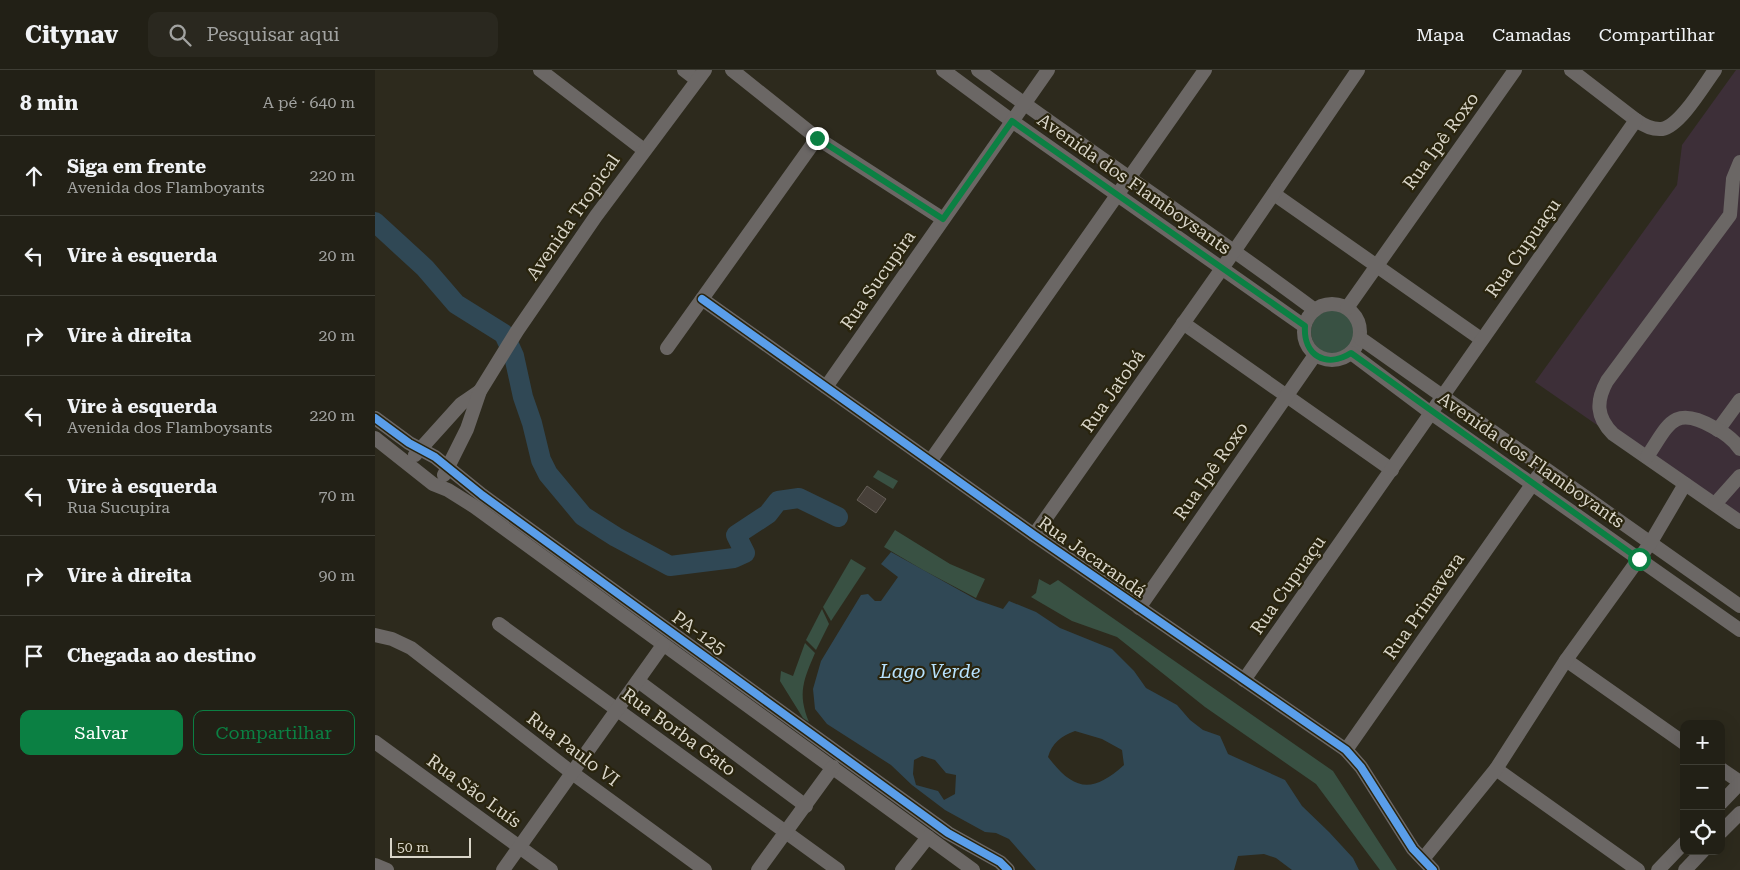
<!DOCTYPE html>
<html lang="pt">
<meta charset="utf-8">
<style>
body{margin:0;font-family:"Roboto Serif",serif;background:#2a281f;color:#f1f3f6}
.controls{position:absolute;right:15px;bottom:15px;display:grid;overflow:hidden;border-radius:10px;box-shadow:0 5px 20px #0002}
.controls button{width:45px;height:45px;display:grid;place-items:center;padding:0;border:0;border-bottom:1px solid #3f3e35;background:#222016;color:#f1f3f6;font:25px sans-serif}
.scale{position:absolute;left:15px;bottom:12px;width:81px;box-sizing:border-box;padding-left:5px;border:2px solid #d9d5c8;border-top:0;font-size:14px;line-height:18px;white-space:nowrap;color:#d9d5c8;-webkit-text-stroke:4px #29240e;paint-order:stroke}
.stop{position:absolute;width:15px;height:15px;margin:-11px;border:4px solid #0b8043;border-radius:50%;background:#fff}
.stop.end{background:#0b8043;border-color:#fff;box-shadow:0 1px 5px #0008}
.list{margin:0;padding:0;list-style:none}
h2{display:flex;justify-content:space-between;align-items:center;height:65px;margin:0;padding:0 20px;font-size:21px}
h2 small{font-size:16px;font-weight:400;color:#a2a3a1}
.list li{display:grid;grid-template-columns:32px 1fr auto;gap:15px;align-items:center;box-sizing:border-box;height:80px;padding:0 20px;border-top:1px solid #3f3e35}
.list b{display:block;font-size:19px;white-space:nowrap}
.list p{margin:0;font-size:16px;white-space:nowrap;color:#a2a3a1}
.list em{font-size:16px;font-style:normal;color:#a2a3a1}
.actions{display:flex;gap:10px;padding:15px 20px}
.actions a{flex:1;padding:11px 0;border:1px solid #0b8043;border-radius:10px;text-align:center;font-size:18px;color:#0b8043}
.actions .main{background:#0b8043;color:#fff}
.icon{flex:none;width:28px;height:28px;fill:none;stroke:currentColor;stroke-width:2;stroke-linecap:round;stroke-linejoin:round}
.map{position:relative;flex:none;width:1365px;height:800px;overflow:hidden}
header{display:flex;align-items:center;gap:30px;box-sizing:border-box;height:70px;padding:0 25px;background:#222016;border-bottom:1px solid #3f3e35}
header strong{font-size:24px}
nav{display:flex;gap:28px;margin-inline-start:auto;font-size:18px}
.search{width:350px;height:45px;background:#2a281f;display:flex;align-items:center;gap:12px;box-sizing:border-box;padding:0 18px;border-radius:10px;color:#a2a3a1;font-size:19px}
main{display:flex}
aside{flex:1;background:#222016}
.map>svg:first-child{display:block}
.commercial{fill:#3d2f38}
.green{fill:#395143}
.water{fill:#304855;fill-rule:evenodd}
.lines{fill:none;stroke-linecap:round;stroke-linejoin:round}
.river{stroke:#304855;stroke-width:20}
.building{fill:#474039;stroke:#655e57}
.minor{stroke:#6b6765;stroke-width:14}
.cycleway-casing{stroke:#29240e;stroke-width:11}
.cycleway{stroke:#5a9eea;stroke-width:8}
.route{stroke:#0b8043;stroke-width:6}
.labels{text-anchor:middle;stroke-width:4.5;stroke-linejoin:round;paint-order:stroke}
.street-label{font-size:18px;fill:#d9d5c8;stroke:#29240e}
.water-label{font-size:19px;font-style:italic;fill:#b7e2fd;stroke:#29240e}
</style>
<header>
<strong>Citynav</strong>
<div class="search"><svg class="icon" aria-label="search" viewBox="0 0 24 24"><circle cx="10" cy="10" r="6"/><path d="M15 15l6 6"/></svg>Pesquisar aqui</div>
<nav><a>Mapa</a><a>Camadas</a><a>Compartilhar</a></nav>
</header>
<main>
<aside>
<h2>8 min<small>A pé · 640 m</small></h2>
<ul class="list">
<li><svg class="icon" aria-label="ahead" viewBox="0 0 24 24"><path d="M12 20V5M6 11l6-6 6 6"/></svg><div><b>Siga em frente</b><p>Avenida dos Flamboyants</p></div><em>220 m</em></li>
<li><svg class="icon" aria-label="left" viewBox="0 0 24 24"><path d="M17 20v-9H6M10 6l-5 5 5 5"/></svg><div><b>Vire à esquerda</b></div><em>20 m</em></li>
<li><svg class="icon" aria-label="right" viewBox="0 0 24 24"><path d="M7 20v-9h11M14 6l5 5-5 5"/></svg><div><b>Vire à direita</b></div><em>20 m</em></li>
<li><svg class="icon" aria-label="left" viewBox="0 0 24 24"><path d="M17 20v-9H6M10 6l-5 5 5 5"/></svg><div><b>Vire à esquerda</b><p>Avenida dos Flamboysants</p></div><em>220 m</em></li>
<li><svg class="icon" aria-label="left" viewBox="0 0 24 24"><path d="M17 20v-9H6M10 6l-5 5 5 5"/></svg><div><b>Vire à esquerda</b><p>Rua Sucupira</p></div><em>70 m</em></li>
<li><svg class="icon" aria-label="right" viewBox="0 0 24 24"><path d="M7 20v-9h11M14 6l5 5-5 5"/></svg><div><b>Vire à direita</b></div><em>90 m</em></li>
<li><svg class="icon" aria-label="arrive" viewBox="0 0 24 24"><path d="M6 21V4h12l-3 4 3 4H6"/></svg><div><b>Chegada ao destino</b></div></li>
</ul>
<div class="actions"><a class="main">Salvar</a><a>Compartilhar</a></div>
</aside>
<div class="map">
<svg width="1365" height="800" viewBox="0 0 1365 800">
<rect width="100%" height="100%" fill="#2d2a1d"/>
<path class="commercial" d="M1361 0H1365V454L1160 312 1302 115 1307 75Z"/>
<g class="green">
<circle cx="958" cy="262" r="22"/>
<path d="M503 400 523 411 518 419 498 407Z"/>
<path d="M520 460 575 494 610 509 601 528 548 500 509 477Z"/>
<path d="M476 489 491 498 456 551 448 537Z"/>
<path d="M664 509 675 515 683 510 958 701 1022 800H1005L941 714 830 637 742 567 697 551 656 527 661 523Z"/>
<path d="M447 539 454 554 441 580 431 570Z"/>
<path d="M430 573 440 583C429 609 422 623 434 652L428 648 405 611 406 601 418 606Z"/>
</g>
<path class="water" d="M516 482 602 530 628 539 634 531 661 542 685 558 737 579 759 601 771 618 802 635 815 650 828 660 845 666 853 684 910 710 927 736 954 762 978 788 984 800H917L901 788 889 784 863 786 859 800H661L634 769 621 763 610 762 570 740 537 715 516 695 452 654 440 639 438 619 446 591 486 525 493 524 500 531H506L523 507 506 494ZM700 661 727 669 747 680 749 695C717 724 699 721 673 687 677 673 686 666 700 661ZM547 686 560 690 571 703 581 705 580 724 569 730 563 721 541 715 538 704 539 690Z"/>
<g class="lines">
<path class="river" d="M0 152 50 198 81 234 129 264 139 286 148 327 157 353 166 390 173 404 208 446 241 467 295 496 359 488 370 483 361 465 393 444 403 431 424 428 463 447"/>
</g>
<path class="building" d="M492 416 511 429 501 443 482 430Z"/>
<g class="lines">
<g class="minor">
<path d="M165 0 269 80"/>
<path d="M309 0 322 10"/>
<path d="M357 0 442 68 568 149"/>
<path d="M568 0 637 51 929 256"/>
<path d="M603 0C714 82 829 157 940 240"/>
<path d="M1196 0 1261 50C1268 55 1277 60 1287 59 1305 56 1329 15 1340 0"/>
<path d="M1365 92 1358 109 1355 145 1232 311C1221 331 1221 347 1238 364L1365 452"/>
<path d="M899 124 1106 269"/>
<path d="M327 229 659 465 971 680 986 697 1038 779 1058 800"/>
<circle cx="957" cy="262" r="28"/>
<path d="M972 238 1140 0"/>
<path d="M808 253 1017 400"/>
<path d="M985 268 1365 536"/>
<path d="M292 278 442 68"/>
<path d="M976 283 1056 343 1365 560"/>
<path d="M451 317 673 0"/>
<path d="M0 348 34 373 60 387 107 425 573 763 625 792 633 800"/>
<path d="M1343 360 1365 330"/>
<path d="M0 368 58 414 73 420 100 437 598 800"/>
<path d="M40 385 86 334 105 321"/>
<path d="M1272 387C1293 356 1298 334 1338 357 1348 362 1359 370 1365 379"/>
<path d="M556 390 830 0"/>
<path d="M69 405 92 359 105 321 142 261 221 146 330 0"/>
<path d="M1340 434 1365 406"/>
<path d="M659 465 860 180 983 0"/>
<path d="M764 538 940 285"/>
<path d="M124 554 463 800"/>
<path d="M0 565 17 569 36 578 196 702 330 800"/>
<path d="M1191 590 1309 673"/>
<path d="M869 610 1261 50"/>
<path d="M263 611 431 736"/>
<path d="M0 672 176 800"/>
<path d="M971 680 1163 406"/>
<path d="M1121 699 1263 800"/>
<path d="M1346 699 1365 712"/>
<path d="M1346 733 1365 713"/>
<path d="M1346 762 1365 743"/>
<path d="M1048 789 1121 699 1191 590 1276 472 1310 414"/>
<path d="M0 795 12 800"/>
<path d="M128 800 288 575"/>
<path d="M383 800 458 697"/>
<path d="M527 800 553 767"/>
<path d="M1283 800 1309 773"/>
<path d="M1310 800 1328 781"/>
</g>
<g class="cycleway-casing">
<g id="cycleway">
<path d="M327 229 659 465 971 680 986 697 1038 779 1058 800"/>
<path d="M0 348 34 373 60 387 107 425 573 763 625 792 633 800"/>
</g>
</g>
<use href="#cycleway" class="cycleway"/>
</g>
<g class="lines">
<path class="route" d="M442 68 568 149 637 51 930 256C928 285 951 299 976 283L1264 489"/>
</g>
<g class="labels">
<g class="street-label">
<text transform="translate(1066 71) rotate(-54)" y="6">Rua Ipê Roxo</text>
<text transform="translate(759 114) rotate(35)" y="6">Avenida dos Flamboysants</text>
<text transform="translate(198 147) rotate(-55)" y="6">Avenida Tropical</text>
<text transform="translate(1148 178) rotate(-55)" y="6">Rua Cupuaçu</text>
<text transform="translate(503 210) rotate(-55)" y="6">Rua Sucupira</text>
<text transform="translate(738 321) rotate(-55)" y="6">Rua Jatobá</text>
<text transform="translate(1156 390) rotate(35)" y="6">Avenida dos Flamboyants</text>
<text transform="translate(836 401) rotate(-55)" y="6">Rua Ipê Roxo</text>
<text transform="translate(717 487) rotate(35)" y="6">Rua Jacarandá</text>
<text transform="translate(913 515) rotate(-55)" y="6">Rua Cupuaçu</text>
<text transform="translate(1049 536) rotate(-55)" y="6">Rua Primavera</text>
<text transform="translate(324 563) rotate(36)" y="6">PA-125</text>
<text transform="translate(304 662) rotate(36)" y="6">Rua Borba Gato</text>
<text transform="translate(198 679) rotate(37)" y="6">Rua Paulo VI</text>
<text transform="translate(99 721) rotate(36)" y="6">Rua São Luís</text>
</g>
<g class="water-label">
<text x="555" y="608">Lago Verde</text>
</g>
</g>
</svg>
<div class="controls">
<button>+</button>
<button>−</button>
<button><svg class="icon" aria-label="locate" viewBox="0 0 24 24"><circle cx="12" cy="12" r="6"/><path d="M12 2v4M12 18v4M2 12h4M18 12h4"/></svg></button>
</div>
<div class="scale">50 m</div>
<div class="stop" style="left:1264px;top:489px"></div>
<div class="stop end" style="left:442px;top:68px"></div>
</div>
</main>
